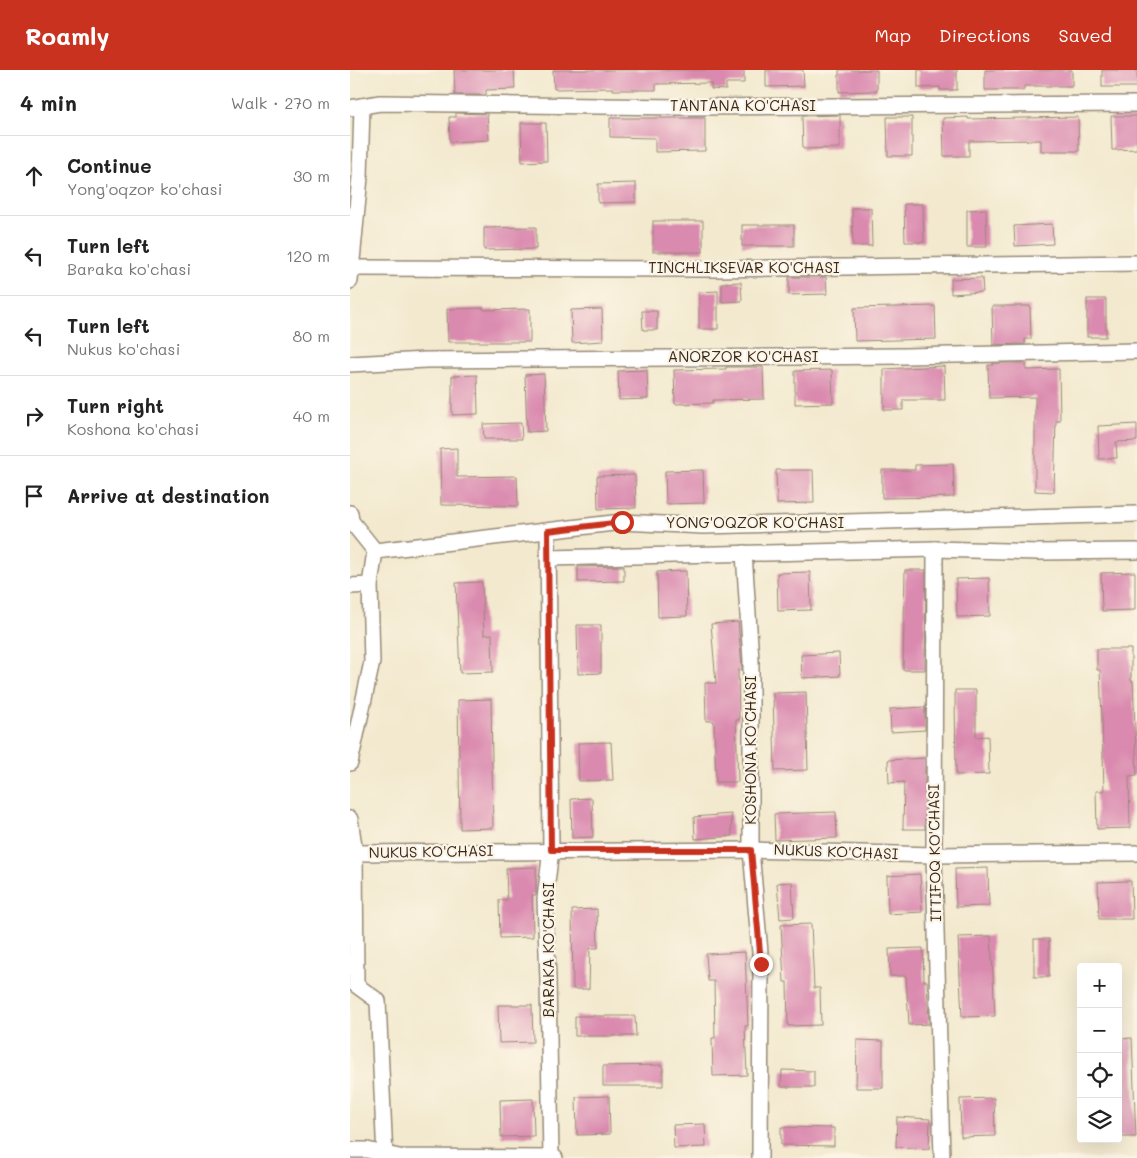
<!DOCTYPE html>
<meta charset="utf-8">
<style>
body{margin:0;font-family:Mali,sans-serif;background:#f6f6f6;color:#222}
.controls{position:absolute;right:15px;bottom:15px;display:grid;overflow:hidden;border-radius:5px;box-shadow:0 5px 20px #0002}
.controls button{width:45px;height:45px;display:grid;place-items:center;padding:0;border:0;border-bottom:1px solid #e0e0e0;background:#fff;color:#222;font:25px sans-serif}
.stop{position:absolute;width:15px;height:15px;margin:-11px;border:4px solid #c8321e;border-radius:50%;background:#fff}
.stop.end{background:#c8321e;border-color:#fff;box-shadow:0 1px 5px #0008}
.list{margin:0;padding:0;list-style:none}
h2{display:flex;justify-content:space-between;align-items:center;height:65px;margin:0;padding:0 20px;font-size:21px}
h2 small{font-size:16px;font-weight:400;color:#767676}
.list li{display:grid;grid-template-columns:32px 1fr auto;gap:15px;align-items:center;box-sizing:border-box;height:80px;padding:0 20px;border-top:1px solid #e0e0e0}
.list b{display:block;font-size:19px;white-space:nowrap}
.list p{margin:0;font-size:16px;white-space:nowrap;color:#767676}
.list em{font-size:16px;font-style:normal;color:#767676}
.icon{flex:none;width:28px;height:28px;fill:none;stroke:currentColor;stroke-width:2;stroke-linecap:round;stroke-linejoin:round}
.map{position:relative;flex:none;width:787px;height:1088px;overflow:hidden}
header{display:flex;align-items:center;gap:30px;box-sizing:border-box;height:70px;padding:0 25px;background:#c8321e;color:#fff}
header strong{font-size:24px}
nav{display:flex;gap:28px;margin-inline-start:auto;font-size:18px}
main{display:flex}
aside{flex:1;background:#fff}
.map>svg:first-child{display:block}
.building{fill:#da89af}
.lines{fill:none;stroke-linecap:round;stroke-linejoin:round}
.street-casing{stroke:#978a76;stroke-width:18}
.street{stroke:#fff;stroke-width:15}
.route{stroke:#c8321e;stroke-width:6}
.labels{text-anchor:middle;stroke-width:4.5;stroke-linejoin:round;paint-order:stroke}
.street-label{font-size:15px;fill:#3b2a1e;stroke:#fcf5e5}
</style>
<header>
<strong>Roamly</strong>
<nav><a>Map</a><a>Directions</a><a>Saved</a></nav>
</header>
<main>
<aside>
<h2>4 min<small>Walk · 270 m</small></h2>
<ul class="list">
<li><svg class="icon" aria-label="ahead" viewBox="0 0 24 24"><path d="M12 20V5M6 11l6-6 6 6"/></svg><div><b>Continue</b><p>Yong'oqzor ko'chasi</p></div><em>30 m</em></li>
<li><svg class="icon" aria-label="left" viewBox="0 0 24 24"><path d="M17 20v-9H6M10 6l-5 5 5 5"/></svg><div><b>Turn left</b><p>Baraka ko'chasi</p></div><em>120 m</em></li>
<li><svg class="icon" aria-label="left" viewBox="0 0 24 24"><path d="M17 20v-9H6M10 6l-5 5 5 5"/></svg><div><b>Turn left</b><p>Nukus ko'chasi</p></div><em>80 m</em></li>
<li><svg class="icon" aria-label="right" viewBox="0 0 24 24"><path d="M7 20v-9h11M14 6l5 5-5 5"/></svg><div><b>Turn right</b><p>Koshona ko'chasi</p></div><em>40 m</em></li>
<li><svg class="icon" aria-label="arrive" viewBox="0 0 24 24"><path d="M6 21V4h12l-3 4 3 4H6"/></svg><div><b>Arrive at destination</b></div></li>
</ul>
</aside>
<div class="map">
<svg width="787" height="1088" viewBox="0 0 787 1088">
<rect width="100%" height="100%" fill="#fcf5e5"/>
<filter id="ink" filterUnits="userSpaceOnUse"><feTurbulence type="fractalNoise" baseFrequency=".02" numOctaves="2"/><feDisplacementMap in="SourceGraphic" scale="10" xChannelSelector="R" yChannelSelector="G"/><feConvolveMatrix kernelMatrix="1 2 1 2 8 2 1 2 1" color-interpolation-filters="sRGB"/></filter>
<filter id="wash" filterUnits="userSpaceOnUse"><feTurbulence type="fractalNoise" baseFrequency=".0096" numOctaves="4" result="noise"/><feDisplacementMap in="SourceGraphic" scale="20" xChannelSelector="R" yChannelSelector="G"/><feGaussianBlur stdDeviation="1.12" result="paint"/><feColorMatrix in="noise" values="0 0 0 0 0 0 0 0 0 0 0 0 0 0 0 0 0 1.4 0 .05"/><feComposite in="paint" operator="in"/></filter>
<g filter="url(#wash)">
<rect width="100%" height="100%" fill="#f3e9cf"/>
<g id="blocks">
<g class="building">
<path d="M104 0H164L165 19 136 20V25H105Z"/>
<path d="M203 0H394V13H376V20L361 19V13L306 14V20H263V18L204 19Z"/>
<path d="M416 0H453L454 16 416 17Z"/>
<path d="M489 0H527V21L489 22Z"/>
<path d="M568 0H607V20H590V17L568 18Z"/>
<path d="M635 0H722V16H674V20H635Z"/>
<rect x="752" y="0" width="35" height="17"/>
<path d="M106 43 137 44 139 70 100 72 99 47H106Z"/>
<path d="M490 45V78L453 79 452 46Z"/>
<path d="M761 46H787V79L762 80Z"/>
<path d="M537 47H562V86H538Z"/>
<path d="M618 47V49L728 47 729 81H691V70L619 71V86H594L593 48Z"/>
<path d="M260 48H355V81L305 82V68L260 67Z"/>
<path d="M171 53H196L197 91 172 92Z"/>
<path d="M286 113V132L248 133V114Z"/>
<path d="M554 134H573L574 172H555Z"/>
<path d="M502 138H521L522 176H503Z"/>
<path d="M636 139 637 177H617V140Z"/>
<rect x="303" y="151" width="50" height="31"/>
<path d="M702 154 703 174 665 176 664 156Z"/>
<rect x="392" y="155" width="52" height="21"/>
<path d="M186 157V179L134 180V158Z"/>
<path d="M439 207H476L477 224 439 225Z"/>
<path d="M632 208 633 222 601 224V209Z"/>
<path d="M391 212 392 231 372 232V213Z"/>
<path d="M368 221V259H349V222Z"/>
<rect x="737" y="229" width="19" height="38"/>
<path d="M585 236 586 269 505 271 504 238Z"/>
<path d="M642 236H680L681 269H675V274L643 275Z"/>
<path d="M134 238V240L180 239V272H98L97 239Z"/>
<path d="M252 239 253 271 222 273 221 240Z"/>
<path d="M292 241H307V260H293Z"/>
<path d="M643 293H676V300L709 299 710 351H706L704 422 685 421V327L639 328 638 295H643Z"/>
<path d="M594 296 595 330H553V340H534V299Z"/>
<path d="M376 297H413L414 329 363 330V333L325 334 324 300 376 299Z"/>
<path d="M297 300 298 329 269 330 268 301Z"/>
<path d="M482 300 483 333 445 334V301Z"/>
<path d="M194 304 196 361 177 362 175 305Z"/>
<path d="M127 305 128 344 102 345V306Z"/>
<path d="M171 353 172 369H134L133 354Z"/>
<path d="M787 354V371L766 372 767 388 749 389 748 356Z"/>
<path d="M107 378V407L167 406 168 436 91 435 90 379Z"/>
<path d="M603 394 604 427 532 428V400H565V395Z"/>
<path d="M353 400 354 433 316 434 315 401Z"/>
<path d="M426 400H463L464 433 427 434Z"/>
<path d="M285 405 286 438 248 439 247 406Z"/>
<path d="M274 496V511L228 512V497Z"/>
<path d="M555 500H576L575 600H553Z"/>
<path d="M336 501 337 546 308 547 307 502Z"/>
<path d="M460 502 461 540 428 541 427 503Z"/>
<path d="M785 502V540L752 541 751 503Z"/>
<path d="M639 508 640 546 607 547 606 509Z"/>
<path d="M132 512 134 565 142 564 143 602 110 603 106 513Z"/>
<path d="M388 552 392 598V600H388L389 650H386L388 712H366L364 651H356L355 613H366L361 554Z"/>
<path d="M227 555H251V603L228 604Z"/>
<path d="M747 579H781V611H783L787 705 779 706 780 758 747 759 746 721H754L752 650 750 600H747Z"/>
<path d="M489 583 490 606 452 608 451 585Z"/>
<path d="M605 620H626V667L638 666 639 704 606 705Z"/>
<path d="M456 622 458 700 425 701 423 623Z"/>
<path d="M141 629 143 758 110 759 108 630Z"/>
<path d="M575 637V660L541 662 540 639Z"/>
<path d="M261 672 263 710 229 711 228 673Z"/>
<path d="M575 688V759H553L554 712 539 713 538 690Z"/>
<path d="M242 728 243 767 222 768 221 729Z"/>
<path d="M486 742 487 768 425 770 424 744Z"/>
<path d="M381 744 382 766 345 769 344 747Z"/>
<path d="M186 797V825H182L183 867 150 868 149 830H157L156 798Z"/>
<path d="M638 798 639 836 606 837 605 799Z"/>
<path d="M570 804 572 842 538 844 537 806Z"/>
<path d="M781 811 782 849H749L748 812Z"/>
<path d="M442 812 444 848 430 849 427 813Z"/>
<path d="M247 839 248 878H240L239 919H223L222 840Z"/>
<path d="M461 854 464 918H470L471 955 438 956 437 912H434L431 855Z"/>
<path d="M641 866 645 946 612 947 608 867Z"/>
<rect x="684" y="869" width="15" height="38"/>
<path d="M573 878 574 911H577L579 954 559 955 556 906H540L539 879Z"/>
<path d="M395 882 398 956H395L397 1005 363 1006 362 968H365L364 911H358L356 884Z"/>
<path d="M148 935H182L183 972 149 973Z"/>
<path d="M225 946H285L286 966H225Z"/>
<path d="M782 968 786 1067H768V969Z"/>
<path d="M507 970 533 971V1018H506Z"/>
<path d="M313 995V1016H253V996Z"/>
<path d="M432 1000 464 1001V1017H431Z"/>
<path d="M259 1026 260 1064 227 1065 226 1027Z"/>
<path d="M644 1028 645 1066 611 1067 610 1029Z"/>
<path d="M183 1029 184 1066 151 1067 150 1030Z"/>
<path d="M547 1047 580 1049 579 1079 546 1077Z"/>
<path d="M355 1054 356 1077 324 1078 323 1055Z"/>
<path d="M431 1057 484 1058V1076L431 1075Z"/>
</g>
</g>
</g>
<g filter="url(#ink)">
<use href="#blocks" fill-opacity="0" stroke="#978a76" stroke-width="1"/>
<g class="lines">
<g class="street-casing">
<g id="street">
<path d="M0 38 30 33 329 37 787 34"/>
<path d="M1 198 361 199 787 193"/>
<path d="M0 211 10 107 12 36"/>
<path d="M0 294 76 290 555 286 787 281"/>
<path d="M0 443 1 451 25 481 20 515 22 592 0 693"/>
<path d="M198 461 201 780 195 829 198 909 201 1088"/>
<path d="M585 479 584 785 592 1088"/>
<path d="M25 481 272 452 353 456 787 444"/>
<path d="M394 483 401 590V780L411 894 410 1088"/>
<path d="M198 488 585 479 689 482 787 481"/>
<path d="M0 516 20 515"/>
<path d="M0 749 5 783 6 915 28 931 35 1088"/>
<path d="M5 783 401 780 584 785 787 783"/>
<path d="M0 1080H17L49 1087 205 1088"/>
</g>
</g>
<use href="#street" class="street"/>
</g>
</g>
<g class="lines" filter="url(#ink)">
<path class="route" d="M272 452 198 461 201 780H401L411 894"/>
</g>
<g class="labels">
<g class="street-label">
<text x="393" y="41">TANTANA KO'CHASI</text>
<text x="394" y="203">TINCHLIKSEVAR KO'CHASI</text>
<text x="393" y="292">ANORZOR KO'CHASI</text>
<text x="405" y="458">YONG'OQZOR KO'CHASI</text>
<text transform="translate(401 680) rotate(-90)" y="5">KOSHONA KO'CHASI</text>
<text transform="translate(81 782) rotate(-1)" y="5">NUKUS KO'CHASI</text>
<text transform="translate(486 782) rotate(2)" y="5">NUKUS KO'CHASI</text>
<text transform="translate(585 783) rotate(-91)" y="5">ITTIFOQ KO'CHASI</text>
<text transform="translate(199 880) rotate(-90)" y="5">BARAKA KO'CHASI</text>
</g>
</g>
</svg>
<div class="controls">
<button>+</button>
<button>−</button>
<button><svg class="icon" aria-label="locate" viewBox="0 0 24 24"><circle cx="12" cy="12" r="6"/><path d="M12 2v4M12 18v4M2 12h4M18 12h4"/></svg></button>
<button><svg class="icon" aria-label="layers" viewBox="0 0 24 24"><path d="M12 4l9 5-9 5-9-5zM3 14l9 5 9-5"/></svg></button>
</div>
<div class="stop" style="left:272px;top:452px"></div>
<div class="stop end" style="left:411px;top:894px"></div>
</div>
</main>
